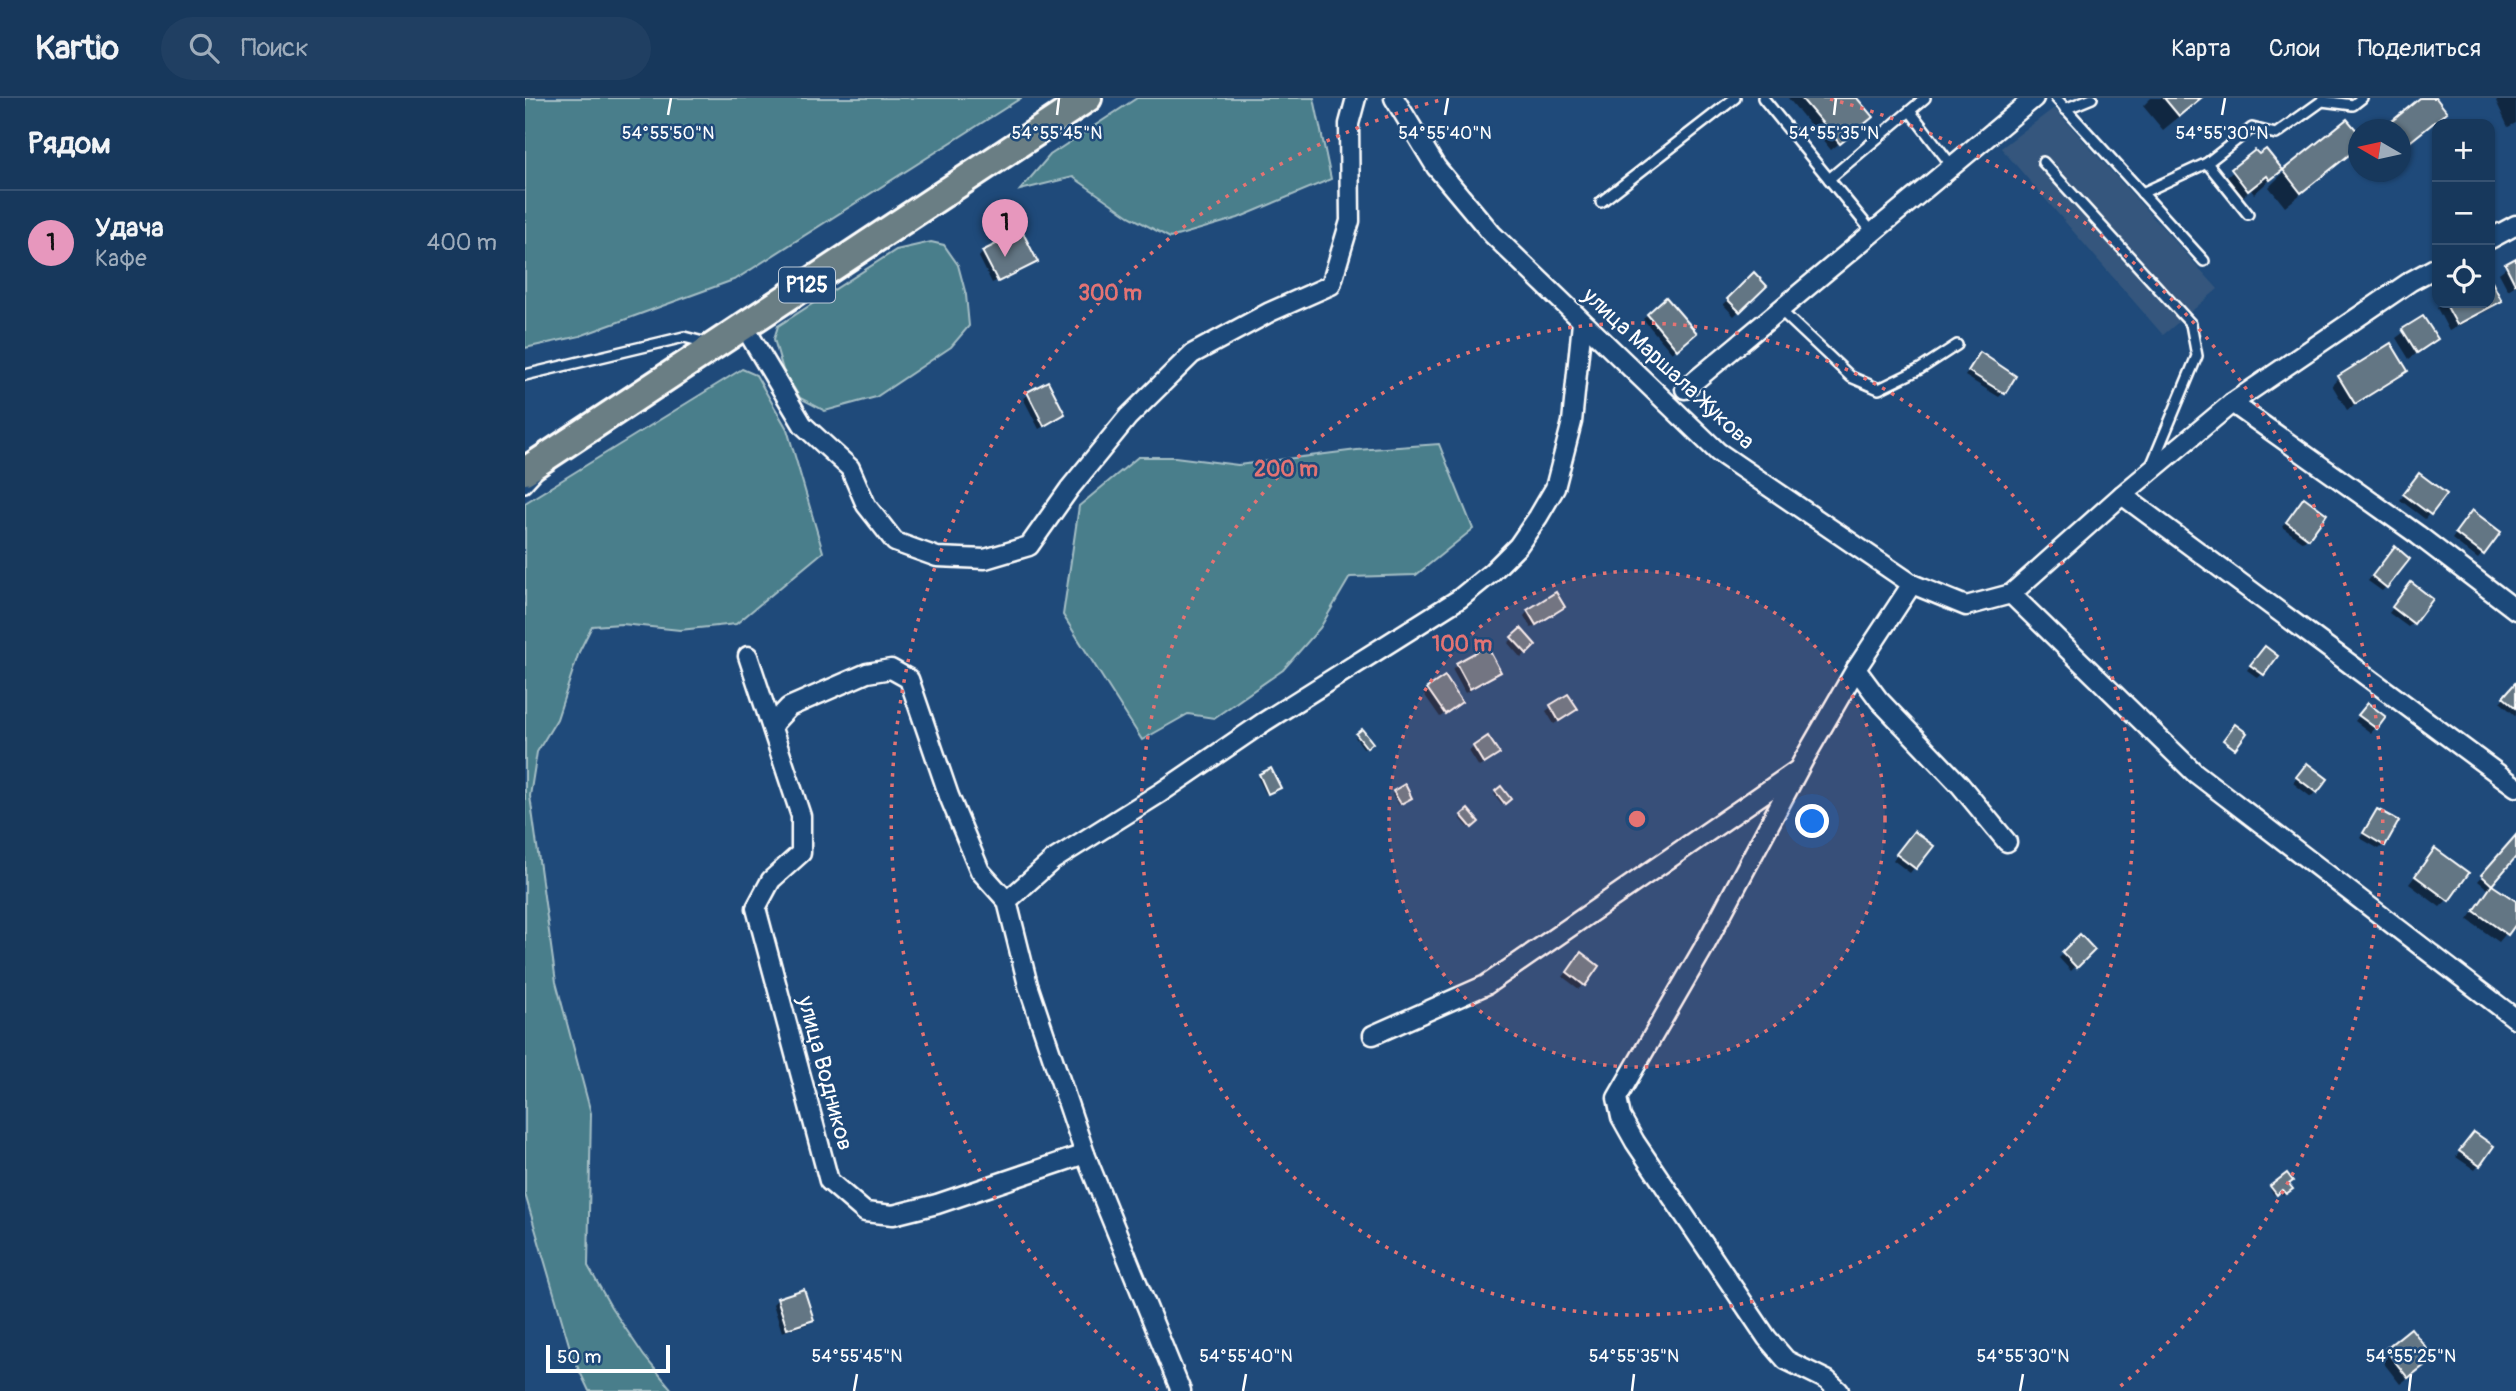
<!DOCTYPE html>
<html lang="ru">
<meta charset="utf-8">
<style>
body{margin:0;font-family:Pangolin,sans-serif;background:#203f62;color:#f1f3f6}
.controls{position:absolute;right:21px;top:21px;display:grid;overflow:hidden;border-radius:14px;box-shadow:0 2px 5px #0004}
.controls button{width:63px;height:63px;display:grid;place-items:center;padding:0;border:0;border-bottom:2px solid #365272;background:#17385c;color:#f1f3f6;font:35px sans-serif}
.compass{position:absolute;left:1823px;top:21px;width:63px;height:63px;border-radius:50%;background:#17385c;box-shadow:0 2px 5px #0004;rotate:279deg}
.scale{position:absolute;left:21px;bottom:18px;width:124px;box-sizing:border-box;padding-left:7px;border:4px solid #fff;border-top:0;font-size:19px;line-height:24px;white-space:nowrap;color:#fff;-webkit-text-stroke:5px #1f4a7a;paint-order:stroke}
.you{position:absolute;left:1288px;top:724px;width:24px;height:24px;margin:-18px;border:5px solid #fff;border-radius:50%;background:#1a73e8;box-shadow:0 0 0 10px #1a73e833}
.badge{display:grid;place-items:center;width:46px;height:46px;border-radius:50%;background:#e797bd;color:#111;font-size:23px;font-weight:700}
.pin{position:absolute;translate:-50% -58px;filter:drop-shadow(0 2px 4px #0008)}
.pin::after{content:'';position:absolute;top:37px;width:24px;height:21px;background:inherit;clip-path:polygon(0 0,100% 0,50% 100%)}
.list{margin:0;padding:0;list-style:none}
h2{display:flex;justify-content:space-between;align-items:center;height:91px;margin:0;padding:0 28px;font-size:30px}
h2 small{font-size:23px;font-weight:400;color:#9eacbb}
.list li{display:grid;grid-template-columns:46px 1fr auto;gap:21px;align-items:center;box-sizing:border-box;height:105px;padding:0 28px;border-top:2px solid #365272}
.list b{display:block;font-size:26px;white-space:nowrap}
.list p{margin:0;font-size:23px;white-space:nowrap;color:#9eacbb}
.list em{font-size:23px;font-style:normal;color:#9eacbb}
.icon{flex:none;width:38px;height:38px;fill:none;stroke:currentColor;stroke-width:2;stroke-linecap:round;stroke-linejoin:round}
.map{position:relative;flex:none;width:1991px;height:1293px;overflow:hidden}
header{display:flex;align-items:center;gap:42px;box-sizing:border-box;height:98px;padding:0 35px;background:#17385c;border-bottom:2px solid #365272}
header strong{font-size:33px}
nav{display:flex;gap:38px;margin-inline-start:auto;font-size:24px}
.search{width:490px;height:63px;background:#203f62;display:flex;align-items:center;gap:18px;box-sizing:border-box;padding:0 24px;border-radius:38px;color:#9eacbb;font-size:26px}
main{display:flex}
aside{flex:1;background:#17385c}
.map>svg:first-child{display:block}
.built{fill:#34577d}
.green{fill:#4a7e8b;stroke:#a4bec5;stroke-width:2}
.shadow{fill:#0007}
.building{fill:#647684;stroke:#fff;stroke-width:2}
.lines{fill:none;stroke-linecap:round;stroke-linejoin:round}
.lane-casing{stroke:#fff;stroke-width:14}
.street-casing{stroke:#fff;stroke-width:23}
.primary-casing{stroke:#fff;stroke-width:32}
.lane{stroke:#1f4a7a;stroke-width:9}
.street{stroke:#1f4a7a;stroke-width:18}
.primary{stroke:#6b7e84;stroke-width:26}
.ticks{fill:none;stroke:#fff;stroke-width:2.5}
.ring{fill:none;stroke:#e47373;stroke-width:3.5;stroke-dasharray:3.5 7}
.labels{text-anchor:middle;stroke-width:5;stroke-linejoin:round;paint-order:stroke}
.shield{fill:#1f4a7a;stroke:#bcc9d7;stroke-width:2}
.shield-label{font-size:21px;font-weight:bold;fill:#fff}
.street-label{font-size:23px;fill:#fff;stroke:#1f4a7a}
.ticks-label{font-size:18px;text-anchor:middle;fill:#fff;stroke:#1f4a7a;stroke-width:5;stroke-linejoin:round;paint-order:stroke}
.centre{fill:#e47373;stroke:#1f4a7a;stroke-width:3.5}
.ring-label{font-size:21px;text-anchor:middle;font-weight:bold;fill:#e47373;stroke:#1f4a7a;stroke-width:5;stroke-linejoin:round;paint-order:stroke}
</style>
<header>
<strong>Kartio</strong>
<div class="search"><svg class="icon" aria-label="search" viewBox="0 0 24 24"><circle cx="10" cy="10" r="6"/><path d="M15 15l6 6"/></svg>Поиск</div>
<nav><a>Карта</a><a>Слои</a><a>Поделиться</a></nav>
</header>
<main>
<aside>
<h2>Рядом<small></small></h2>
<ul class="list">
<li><span class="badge">1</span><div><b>Удача</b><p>Кафе</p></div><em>400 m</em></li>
</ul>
</aside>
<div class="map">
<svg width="1991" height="1293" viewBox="0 0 1991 1293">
<rect width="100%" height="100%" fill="#1f4a7a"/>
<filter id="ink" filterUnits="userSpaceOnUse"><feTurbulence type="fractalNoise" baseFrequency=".0143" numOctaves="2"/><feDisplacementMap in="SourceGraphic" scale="14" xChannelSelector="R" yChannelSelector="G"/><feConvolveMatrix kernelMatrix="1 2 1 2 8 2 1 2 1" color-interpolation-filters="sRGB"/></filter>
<g filter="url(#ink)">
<path class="built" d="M1529 10 1693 191 1638 237 1476 50Z"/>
<g class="green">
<path d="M0 0H496L211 181 55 238 0 250Z"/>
<path d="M612 0H789L806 81 713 120 645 140 604 118 548 79 495 92 525 57Z"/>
<path d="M406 144 419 147 433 167 441 197 444 228 426 249 351 299 300 313 275 300 258 272 249 241 253 228 371 152Z"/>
<path d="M217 271 231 277 262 331 298 454 211 526 155 532 97 526 67 528 54 554 32 621 12 654 5 698 31 884 66 1015 63 1168 86 1209 119 1258 148 1293H64L47 1257 0 1096V405Z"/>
<path d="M914 346 948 431 891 477 825 479 795 530 758 572 689 620 663 616 617 642 538 517 554 408 613 359H650L713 367 832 352Z"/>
</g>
<g class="shadow">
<path d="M1263 0H1330L1338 26 1306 52Z"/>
<path d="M1626 0H1677L1638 32 1618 8Z"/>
<path d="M1898 0H1909L1920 14 1876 52V32Z"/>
<path d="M1975 0H1991V25L1983 29 1971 3Z"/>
<path d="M1822 24 1834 48 1760 109 1744 89 1759 74Z"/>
<path d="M1834 53V69L1826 60Z"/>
<path d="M1730 54 1756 72 1729 96 1726 92 1707 107 1692 88Z"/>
<path d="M1837 74H1849L1842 79Z"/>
<path d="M458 154 511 163 467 185 454 159Z"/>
<path d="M1991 162V187L1983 192 1974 175Z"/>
<path d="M1229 177 1240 188 1209 218 1198 206Z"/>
<path d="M1965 184 1975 202 1967 210 1924 233 1912 210 1917 205H1965Z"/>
<path d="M1123 217 1165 240 1147 255 1118 221Z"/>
<path d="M1898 220 1911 241 1884 261 1871 240Z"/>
<path d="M1455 257 1478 295 1474 299 1440 278Z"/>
<path d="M1881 273 1874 280 1822 312 1807 287 1814 280Z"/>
<path d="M522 286 538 316 514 331 498 300Z"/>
<path d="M1890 382 1919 397 1900 421 1875 402Z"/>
<path d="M1775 406 1800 417 1778 444 1757 429Z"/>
<path d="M1943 419 1974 435 1953 461 1927 441Z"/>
<path d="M1865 455 1861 489 1857 493 1843 483Z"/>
<path d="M1882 491 1888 525 1883 529 1864 515Z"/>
<path d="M1038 509 1006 530 999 518 1003 513Z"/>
<path d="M996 533 1009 547 996 560 983 545Z"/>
<path d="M961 550 974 574 940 595 927 571Z"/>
<path d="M1735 555 1737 576 1733 580 1722 572Z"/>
<path d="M1991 586V618L1975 604Z"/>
<path d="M903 591 930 608 915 619 899 596Z"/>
<path d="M1042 598 1046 615 1029 626 1021 613Z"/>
<path d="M1839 612 1859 619 1846 635 1830 623Z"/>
<path d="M837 634 846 645 839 651 830 639Z"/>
<path d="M949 649 968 660 954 669 944 653Z"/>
<path d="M1777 672 1800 682 1786 699 1768 685Z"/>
<path d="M735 678 752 691 741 696 733 680Z"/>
<path d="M976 691 983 701 977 706 969 696Z"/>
<path d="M869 695 884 701 874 707 867 696Z"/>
<path d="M943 713 952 724 944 730 935 720Z"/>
<path d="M1852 713 1859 746 1854 751 1835 740Z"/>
<path d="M1991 738V756L1965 787 1991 805V823L1974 844 1943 822 1964 792 1953 783Z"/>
<path d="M1384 740 1406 748 1385 775 1368 762Z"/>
<path d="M1910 752 1923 801 1915 809 1884 786Z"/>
<path d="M1555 839 1568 852 1546 873 1534 860Z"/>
<path d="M1052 861 1058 886 1054 891 1038 879Z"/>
<path d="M1944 1040 1954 1067 1950 1072 1931 1059Z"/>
<path d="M1761 1078 1762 1086 1766 1090 1758 1097 1755 1093 1749 1097 1745 1091Z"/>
<path d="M253 1201 287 1221 283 1226 257 1234 248 1206Z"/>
<path d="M1861 1252 1900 1267 1875 1286 1854 1259Z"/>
</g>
<g class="building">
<path d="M1276 0H1332L1348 19 1315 46Z"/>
<path d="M1639 0H1676L1654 18Z"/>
<path d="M1895 0H1911L1922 14 1876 51V32H1856Z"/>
<path d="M1822 21 1834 35V49L1776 95 1758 72Z"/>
<path d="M1741 51 1758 72 1745 82 1742 78 1723 93 1706 71 1730 52 1734 56Z"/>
<path d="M497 133 513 164 473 184 457 153Z"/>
<path d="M1991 160V185L1990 186 1980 166Z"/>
<path d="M1229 174 1242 188 1215 214 1202 201Z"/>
<path d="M1965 180 1977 203 1932 227 1920 205H1965Z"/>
<path d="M1141 199 1172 235 1152 252 1122 216Z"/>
<path d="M1898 218 1913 241 1892 255 1877 231Z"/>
<path d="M1866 245 1883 273 1830 306 1813 278Z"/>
<path d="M1455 254 1491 278 1480 296 1443 273Z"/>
<path d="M523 283 540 316 519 328 502 294Z"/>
<path d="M1894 375 1922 396 1906 417 1878 396Z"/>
<path d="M1779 399 1802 416 1784 441 1761 424Z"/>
<path d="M1947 412 1976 434 1959 457 1930 435Z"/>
<path d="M1870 448 1885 461 1862 490 1847 478Z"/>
<path d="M1886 484 1908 501 1889 526 1867 509Z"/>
<path d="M1031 494 1040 509 1011 527 1002 512Z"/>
<path d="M996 530 1011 547 1002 556 986 539Z"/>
<path d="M962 548 976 574 945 591 931 565Z"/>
<path d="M1740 548 1753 558 1739 577 1725 567Z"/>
<path d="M920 578 937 604 920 616 902 590Z"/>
<path d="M1991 584V610L1978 599Z"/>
<path d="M1043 596 1053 611 1034 623 1025 607Z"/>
<path d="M1843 605 1861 619 1852 631 1833 617Z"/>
<path d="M1710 626 1722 635 1710 651 1698 642Z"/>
<path d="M837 631 848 645 842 650 831 636Z"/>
<path d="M963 638 975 656 959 666 948 648Z"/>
<path d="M1782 665 1803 681 1792 695 1771 679Z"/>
<path d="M746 670 756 690 743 696 734 676Z"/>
<path d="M880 686 887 700 876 706 868 693Z"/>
<path d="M976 688 986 701 980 706 970 693Z"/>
<path d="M943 711 954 724 947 730 936 717Z"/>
<path d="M1852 711 1874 723 1860 748 1838 735Z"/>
<path d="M1389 733 1409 748 1391 771 1371 756Z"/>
<path d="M1991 737V759L1967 787 1956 777Z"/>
<path d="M1910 750 1944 775 1924 803 1890 778Z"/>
<path d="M1967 787 1991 803V826L1983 837 1949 813Z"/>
<path d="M1555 836 1570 852 1552 870 1537 854Z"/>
<path d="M1056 854 1074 868 1060 888 1042 874Z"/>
<path d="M1949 1034 1969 1048 1955 1068 1934 1053Z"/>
<path d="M1762 1075 1768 1083 1764 1086 1768 1091 1761 1096 1757 1092 1752 1097 1745 1088Z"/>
<path d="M279 1191 289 1222 262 1231 252 1200Z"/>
<path d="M1886 1230 1909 1260 1883 1280 1860 1251Z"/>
</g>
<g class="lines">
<g class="lane-casing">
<g id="lane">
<path d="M1238 0 1348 135"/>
<path d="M1531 0 1679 163"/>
<path d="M1540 11 1567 0"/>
<path d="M1385 13 1427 68"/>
<path d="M1518 64 1666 226 1672 258 1627 366"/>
<path d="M1682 65 1723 116"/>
<path d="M1304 81 1400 0"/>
<path d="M1617 95 1682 65 1727 30 1751 36 1797 3 1828 7 1837 0"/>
<path d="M1076 104 1210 0"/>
<path d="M1255 212 1326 279 1354 291 1395 271 1432 247"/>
<path d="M0 277 159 239 182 245"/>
<path d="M0 389 11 377"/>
</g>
</g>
<g class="street-casing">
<g id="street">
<path d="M869 0 911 69 967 136 1193 354 1387 486 1441 508 1486 496 1597 397 1707 305 1886 183 1912 169"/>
<path d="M1965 141 1991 127"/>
<path d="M219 228 278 327 325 370 341 407 370 444 412 459 460 461 504 448 545 390 603 319 667 256 745 214 806 187 825 123 824 26 831 0"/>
<path d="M1160 291 1509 0"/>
<path d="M1707 305 1893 437 1991 512"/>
<path d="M1597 397 1991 689"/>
<path d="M1486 496 1669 674 1991 921"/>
<path d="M223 558 276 718V755L246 782 231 810 304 1083 340 1114 368 1117 412 1106 560 1056"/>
<path d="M1331 571 1354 602 1435 687 1482 744"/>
<path d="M247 627 264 609 342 575 366 571 384 581 424 698 455 773 482 803 503 887 560 1056 656 1293"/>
<path d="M482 803 528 762 635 695 739 624 934 501 966 475 993 448 1013 419 1030 390 1047 324 1057 225"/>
<path d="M848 937 961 887 1271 673"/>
<path d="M1314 1293 1302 1282 1261 1262 1242 1240 1110 1044 1096 1019 1092 1000 1178 851 1279 661 1331 571 1387 486"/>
</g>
</g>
<g class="primary-casing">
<path id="primary" d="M0 373 563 0"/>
</g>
<use href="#lane" class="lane"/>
<use href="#street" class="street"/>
<use href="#primary" class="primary"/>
</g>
</g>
<path class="ticks" d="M143 17 146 0M532 17 534 0M920 17 923 0M1309 17 1311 0M1697 17 1700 0M329 1293 332 1276M718 1293 721 1276M1107 1293 1109 1276M1495 1293 1498 1276M1884 1293 1886 1276"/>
<circle cx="1112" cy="721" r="248" fill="#e47373" fill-opacity=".12"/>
<g class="ring">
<circle cx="1112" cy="721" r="248"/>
<circle cx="1112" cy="721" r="496"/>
<path d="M633 1292A745 745 0 0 1 919 1M1305 1A745 745 0 0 1 1591 1292"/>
</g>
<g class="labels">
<rect class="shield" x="254" y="169.5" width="56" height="35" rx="5"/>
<g class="shield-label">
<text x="282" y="194">Р125</text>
</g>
<g class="street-label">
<text transform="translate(1144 270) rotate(43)" y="8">улица Маршала Жукова</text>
<text transform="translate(301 975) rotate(75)" y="8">улица Водников</text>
</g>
</g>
<g class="ticks-label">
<text x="143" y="41">54°55'50"N</text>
<text x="532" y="41">54°55'45"N</text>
<text x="920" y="41">54°55'40"N</text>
<text x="1309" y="41">54°55'35"N</text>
<text x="1697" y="41">54°55'30"N</text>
<text x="332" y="1264">54°55'45"N</text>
<text x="721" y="1264">54°55'40"N</text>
<text x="1109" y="1264">54°55'35"N</text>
<text x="1498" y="1264">54°55'30"N</text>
<text x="1886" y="1264">54°55'25"N</text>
</g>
<circle cx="1112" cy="721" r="10" class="centre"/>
<g class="ring-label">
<text x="585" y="202">300 m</text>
<text x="761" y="378">200 m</text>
<text x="937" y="553">100 m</text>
</g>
</svg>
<div class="controls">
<button>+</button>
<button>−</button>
<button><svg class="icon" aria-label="locate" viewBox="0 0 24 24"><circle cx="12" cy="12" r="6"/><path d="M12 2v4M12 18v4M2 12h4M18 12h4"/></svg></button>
</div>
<svg class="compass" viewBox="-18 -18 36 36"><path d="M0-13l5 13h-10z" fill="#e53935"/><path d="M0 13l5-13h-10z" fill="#9eacbb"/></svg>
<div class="scale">50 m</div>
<div class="you"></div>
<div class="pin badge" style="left:480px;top:159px">1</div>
</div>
</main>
